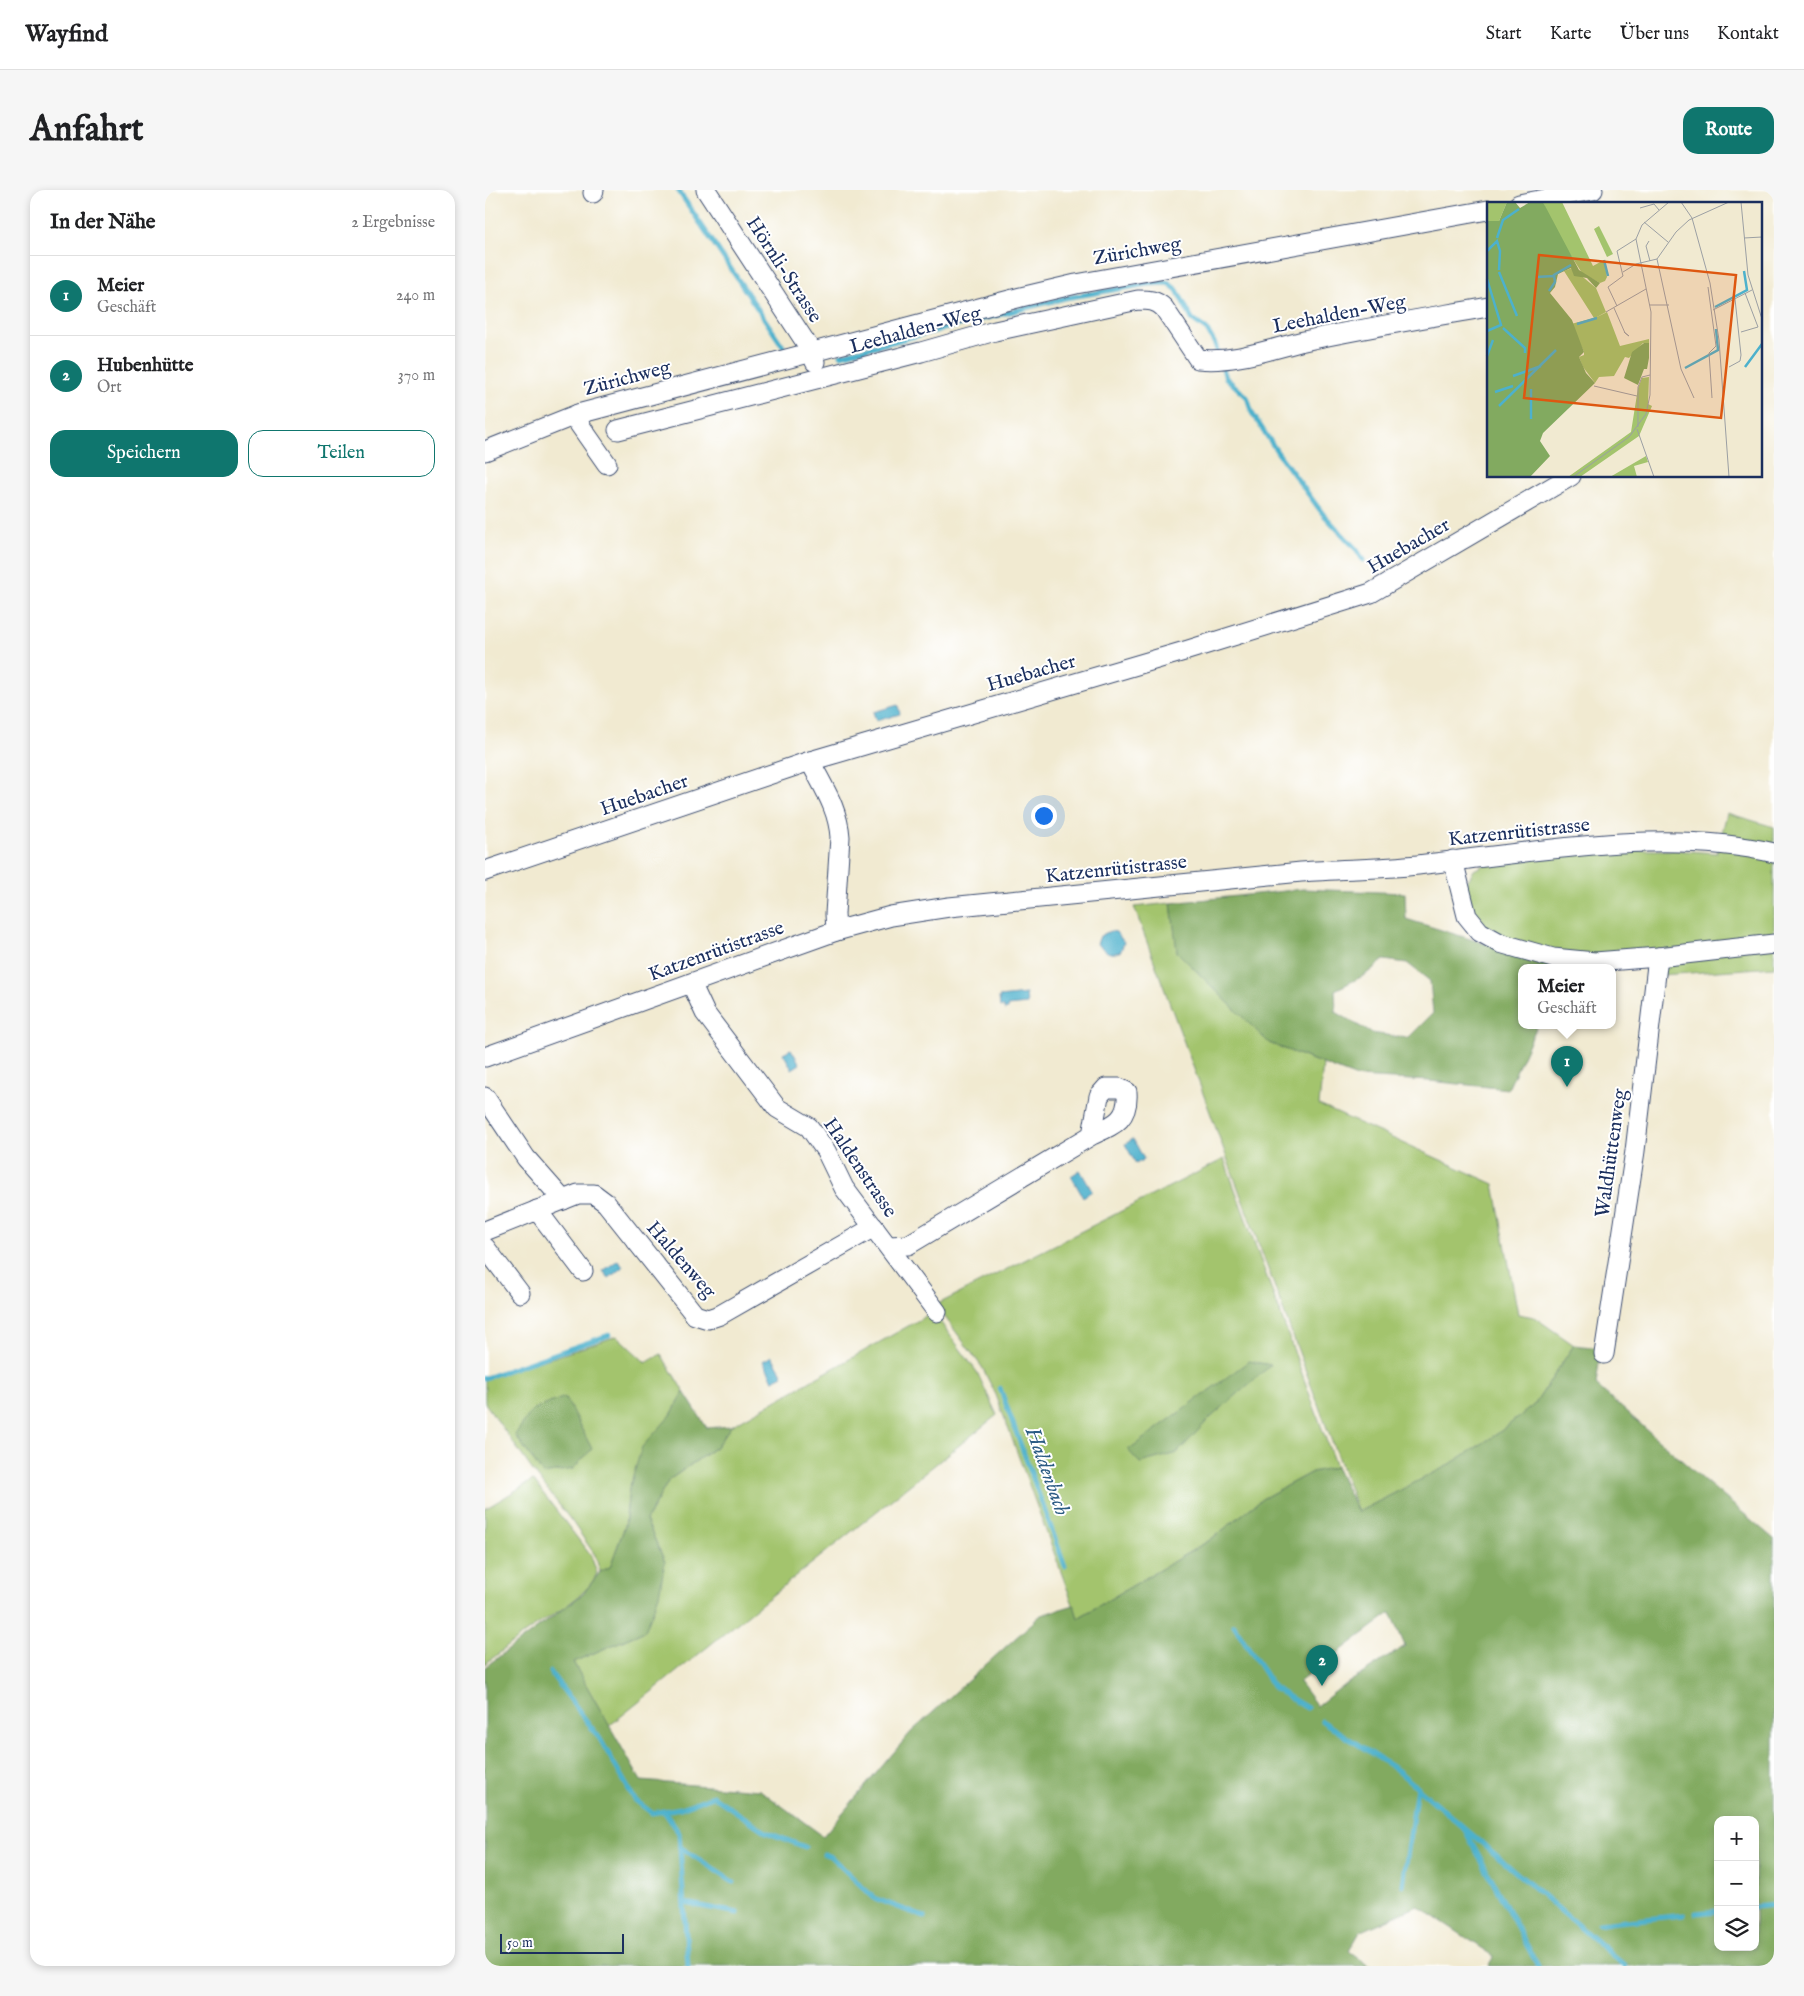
<!DOCTYPE html>
<html lang="de">
<meta charset="utf-8">
<style>
body{margin:0;font-family:"IM FELL English",serif;background:#f6f6f6;color:#202124}
.controls{position:absolute;right:15px;bottom:15px;display:grid;overflow:hidden;border-radius:10px;box-shadow:0 2px 8px #0003}
.controls button{width:45px;height:45px;display:grid;place-items:center;padding:0;border:0;border-bottom:1px solid #e0e0e0;background:#fff;color:#202124;font:25px sans-serif}
.scale{position:absolute;left:15px;bottom:12px;width:124px;box-sizing:border-box;padding-left:5px;border:2px solid #1b2f5e;border-top:0;font-size:14px;line-height:18px;white-space:nowrap;color:#1b2f5e;-webkit-text-stroke:4px #fff;paint-order:stroke}
.you{position:absolute;left:558px;top:625px;width:18px;height:18px;margin:-12px;border:4px solid #fff;border-radius:50%;background:#1a73e8;box-shadow:0 0 0 8px #1a73e833}
.badge{display:grid;place-items:center;width:32px;height:32px;border-radius:50%;background:#0f766e;color:#fff;font-size:16px;font-weight:700}
.pin{position:absolute;translate:-50% -41px;filter:drop-shadow(0 1px 2px #0008)}
.pin::after{content:'';position:absolute;top:26px;width:18px;height:15px;background:inherit;clip-path:polygon(0 0,100% 0,50% 100%)}
.popup{position:absolute;left:1033px;top:774px;width:98px;height:65px;box-sizing:border-box;display:grid;place-content:center;border-radius:10px;background:#fff;filter:drop-shadow(0 1px 4px #0005);font-size:16px;white-space:nowrap;color:#757577}
.popup b{font-size:19px;color:#202124}
.popup::after{content:'';position:absolute;left:50%;top:100%;margin-left:-10px;border:10px solid transparent;border-top-color:#fff}
.list{margin:0;padding:0;list-style:none}
h2{display:flex;justify-content:space-between;align-items:center;height:65px;margin:0;padding:0 20px;font-size:21px}
h2 small{font-size:16px;font-weight:400;color:#757577}
.list li{display:grid;grid-template-columns:32px 1fr auto;gap:15px;align-items:center;box-sizing:border-box;height:80px;padding:0 20px;border-top:1px solid #e0e0e0}
.list b{display:block;font-size:19px;white-space:nowrap}
.list p{margin:0;font-size:16px;white-space:nowrap;color:#757577}
.list em{font-size:16px;font-style:normal;color:#757577}
.actions{display:flex;gap:10px;padding:15px 20px}
.actions a{flex:1;padding:11px 0;border:1px solid #0f766e;border-radius:15px;text-align:center;font-size:18px;color:#0f766e}
.actions .main{background:#0f766e;color:#fff}
.icon{flex:none;width:28px;height:28px;fill:none;stroke:currentColor;stroke-width:2;stroke-linecap:round;stroke-linejoin:round}
.map{position:relative;flex:none;width:1289px;height:1776px;overflow:hidden;border-radius:15px}
header{display:flex;align-items:center;gap:30px;box-sizing:border-box;height:70px;padding:0 25px;background:#fff;border-bottom:1px solid #e0e0e0}
header strong{font-size:24px}
nav{display:flex;gap:28px;margin-inline-start:auto;font-size:18px}
.intro{display:flex;align-items:center;justify-content:space-between;box-sizing:border-box;height:120px;padding:0 30px}
h1{margin:0;font-size:35px}
.button{padding:12px 22px;border-radius:15px;background:#0f766e;color:#fff;font-size:18px;font-weight:700}
main{display:flex;gap:30px;padding:0 30px}
aside{flex:1;background:#fff;border-radius:15px;box-shadow:0 2px 8px #0003}
.map>svg:first-child{display:block}
.green{fill:#a3c46d;stroke:#5f7a66}
.forest{fill:#82aa60;stroke:#4e6c5f;fill-rule:evenodd}
.water{fill:#4db1cc;stroke:#347095}
.lines{fill:none;stroke-linecap:round;stroke-linejoin:round}
.stream{stroke:#4db1cc;stroke-width:5}
.minor-casing{stroke:#3b4b6f;stroke-width:21}
.minor{stroke:#fff;stroke-width:19}
.labels{text-anchor:middle;stroke-width:4;stroke-linejoin:round;paint-order:stroke}
.street-label{font-size:20px;fill:#1b2f5e;stroke:#fff}
.water-label{font-size:21px;font-style:italic;fill:#2c5c84;stroke:#fff}
.inset-river{fill:none;stroke:#4db1cc;stroke-width:2.5}
.inset-road{fill:none;stroke:#9b9fa3;stroke-width:1}
.view{fill:#de5710;fill-opacity:0.15;stroke:#de5710;stroke-width:2.5}
.inset-edge{fill:none;stroke:#1b2f5e;stroke-width:2.5}
</style>
<header>
<strong>Wayfind</strong>
<nav><a>Start</a><a>Karte</a><a>Über uns</a><a>Kontakt</a></nav>
</header>
<div class="intro"><h1>Anfahrt</h1><a class="button">Route</a></div>
<main>
<aside>
<h2>In der Nähe<small>2 Ergebnisse</small></h2>
<ul class="list">
<li><span class="badge">1</span><div><b>Meier</b><p>Geschäft</p></div><em>240 m</em></li>
<li><span class="badge">2</span><div><b>Hubenhütte</b><p>Ort</p></div><em>370 m</em></li>
</ul>
<div class="actions"><a class="main">Speichern</a><a>Teilen</a></div>
</aside>
<div class="map">
<svg width="1289" height="1776" viewBox="0 0 1289 1776">
<rect width="100%" height="100%" fill="#fff"/>
<filter id="ink" filterUnits="userSpaceOnUse"><feTurbulence type="fractalNoise" baseFrequency=".02" numOctaves="2"/><feDisplacementMap in="SourceGraphic" scale="10" xChannelSelector="R" yChannelSelector="G"/><feConvolveMatrix kernelMatrix="1 2 1 2 8 2 1 2 1" color-interpolation-filters="sRGB"/></filter>
<filter id="wash" filterUnits="userSpaceOnUse"><feTurbulence type="fractalNoise" baseFrequency=".0096" numOctaves="4" result="noise"/><feDisplacementMap in="SourceGraphic" scale="20" xChannelSelector="R" yChannelSelector="G"/><feGaussianBlur stdDeviation="1.12" result="paint"/><feColorMatrix in="noise" values="0 0 0 0 0 0 0 0 0 0 0 0 0 0 0 0 0 1.4 0 .05"/><feComposite in="paint" operator="in"/></filter>
<g filter="url(#wash)">
<rect width="100%" height="100%" fill="#f1ead1"/>
<g class="green">
<path d="M1242 623 1289 637V777L1177 785 1178 762 1098 768 1005 744 990 726 981 694 989 680 1000 674 1138 660H1187L1232 663Z"/>
<path d="M686 713 693 762 784 853 838 874 834 915 1009 994 1033 1124 1049 1127 1089 1155 1050 1214 1012 1244 963 1276 873 1322 649 717Z"/>
<path d="M739 969 851 1277 827 1282 777 1309 725 1350 593 1428 511 1205 497 1177 451 1115Z"/>
<path d="M448 1122 492 1182 512 1225 124 1536 88 1472 160 1441 180 1372 161 1330 184 1290 231 1257 246 1236Z"/>
<path d="M132 1146 161 1173 176 1164 199 1202 144 1299 140 1336 125 1377 115 1382 110 1365 88 1333 48 1281 0 1213V1186L73 1166Z"/>
<path d="M48 1290 106 1366 112 1383C103 1407 61 1428 40 1443 27 1453 13 1464 0 1474V1319Z"/>
</g>
<g class="forest">
<path d="M818 699 920 703 921 729 1069 775 1068 778H1037V836H1052L1023 899 944 891 872 887 784 853 692 762 686 713ZM899 770 922 773 945 791 948 823 923 848 886 843 851 822 850 800 880 785Z"/>
<path d="M1089 1155 1116 1158 1111 1195 1219 1290 1289 1349V1776H1003L1009 1766 933 1716 875 1742 864 1761 885 1776H0V1477L98 1404 115 1382 125 1377 140 1336 144 1299 157 1257 186 1225 199 1202 222 1238 246 1236 231 1257 184 1290 161 1330 180 1372 174 1405 160 1441 88 1472 156 1591 275 1600 338 1646 426 1542 556 1425 589 1415 593 1428 725 1350 777 1309 827 1282 851 1277 873 1322 962 1276 1012 1244 1050 1214ZM906 1423 920 1456 855 1498 832 1516 814 1492ZM1233 1630H1270V1757H1233Z"/>
<path d="M764 1171 786 1175 724 1229 692 1263 655 1273 643 1260Z"/>
<path d="M80 1207 107 1259 88 1279 58 1284 30 1245 47 1220Z"/>
</g>
<g class="water">
<path d="M413 515 415 524 391 531 388 522Z"/>
<path d="M625 741 631 742 639 752 636 761C624 767 620 760 612 754L615 746Z"/>
<path d="M541 804 542 814 522 816 523 819 519 820V817H515L514 807Z"/>
<path d="M306 859 315 874 307 879 298 863Z"/>
<path d="M648 949 659 969 651 974 640 954Z"/>
<path d="M595 980 607 1001 598 1007 586 986Z"/>
<path d="M133 1070 138 1077 124 1088 118 1081Z"/>
<path d="M287 1166 298 1185 288 1190 278 1171Z"/>
</g>
<g class="lines">
<g class="stream">
<path d="M193 0 303 164"/>
<path d="M356 165 580 108 663 94 683 93 692 100 707 129 722 140 730 154 741 188 762 207 767 223 793 263 838 324 872 360 878 370"/>
<path d="M0 1188 124 1145"/>
<path d="M515 1198 580 1376"/>
<path d="M749 1435 789 1498 822 1518"/>
<path d="M65 1482 115 1549 150 1610 167 1623 196 1618 228 1606 281 1642 320 1657"/>
<path d="M837 1531 912 1580 1140 1776"/>
<path d="M179 1621 194 1643 203 1776"/>
<path d="M980 1640 1053 1776"/>
<path d="M195 1657 248 1692"/>
<path d="M339 1664 345 1666 389 1708 439 1727"/>
<path d="M918 1695 932 1597"/>
<path d="M199 1713 253 1723"/>
<path d="M1270 1717 1289 1715"/>
<path d="M1211 1723 1233 1721"/>
<path d="M1114 1734 1199 1725"/>
</g>
</g>
</g>
<g filter="url(#ink)">
<g class="lines">
<g class="minor-casing">
<g id="minor">
<path d="M221 0 327 162 330 172"/>
<path d="M108 3 109 0"/>
<path d="M1034 14 1108 0"/>
<path d="M93 224 94 234 122 274"/>
<path d="M133 240 436 162 510 141 653 110C664 110 671 110 679 118L713 169C749 173 785 159 819 151 879 138 941 128 1003 117"/>
<path d="M0 261 93 224 536 107 591 94 1003 20"/>
<path d="M325 571C338 597 353 618 355 647L350 724 351 741"/>
<path d="M968 670 982 726 995 742 1015 753 1068 768 1110 772 1173 767 1289 754"/>
<path d="M0 681 325 571 703 460 886 403 1086 286"/>
<path d="M206 793 220 823 292 918 324 937 341 961 359 998 452 1122"/>
<path d="M0 867 351 741 406 726 464 717C581 706 699 693 816 682 855 679 894 679 933 675 1046 663 1177 637 1289 663"/>
<path d="M0 907 41 968 78 1010"/>
<path d="M52 1020 98 1081"/>
<path d="M0 1041 93 1004H109L121 1013 210 1125 223 1129 235 1125 389 1037"/>
<path d="M404 1056 423 1055 607 945C629 935 644 930 642 902L634 898H621L614 906 607 945"/>
<path d="M0 1057 35 1103"/>
<path d="M1119 1164 1150 961 1173 767"/>
</g>
</g>
<use href="#minor" class="minor"/>
</g>
</g>
<g class="labels">
<g class="street-label">
<text transform="translate(652 60) rotate(-10)" y="7">Zürichweg</text>
<text transform="translate(300 79) rotate(57)" y="7">Hörnli-Strasse</text>
<text transform="translate(854 123) rotate(-11)" y="7">Leehalden-Weg</text>
<text transform="translate(430 139) rotate(-15)" y="7">Leehalden-Weg</text>
<text transform="translate(142 187) rotate(-15)" y="7">Zürichweg</text>
<text transform="translate(923 355) rotate(-30)" y="7">Huebacher</text>
<text transform="translate(546 482) rotate(-16)" y="7">Huebacher</text>
<text transform="translate(159 604) rotate(-19)" y="7">Huebacher</text>
<text transform="translate(1034 641) rotate(-6)" y="7">Katzenrütistrasse</text>
<text transform="translate(631 678) rotate(-6)" y="7">Katzenrütistrasse</text>
<text transform="translate(231 760) rotate(-20)" y="7">Katzenrütistrasse</text>
<text transform="translate(1125 963) rotate(-82)" y="7">Waldhüttenweg</text>
<text transform="translate(376 977) rotate(56)" y="7">Haldenstrasse</text>
<text transform="translate(197 1069) rotate(49)" y="7">Haldenweg</text>
</g>
<g class="water-label">
<text transform="translate(563 1281) rotate(70)" y="7">Haldenbach</text>
</g>
</g>
<g transform="translate(1002 12)">
<rect width="275" height="275" fill="#f1ead1"/>
<path d="M0 0H20L12 19H0ZM56 0H75L106 64 117 58 120 75 118 79 113 81 95 71 69 30ZM112 24 126 52 120 55 107 27ZM85 66 109 86 119 110 108 116 120 110 133 144 162 137V141H156L142 156 138 155 127 174 112 175 108 181 96 165 92 155 97 153V150L84 122 107 116 77 69ZM162 175 161 202 165 204 152 234 93 275H81L144 230 151 186 155 176ZM159 254 161 260 147 264 150 275H123Z" fill="#a3c46d"/>
<path d="M20 0H28L33 6 43 0H56L92 68 113 81 109 86 100 76 87 74 84 66 71 72 68 85 63 91 85 118 97 150 92 155 99 171 108 181 56 231 53 239 63 254 43 275H0V19H12ZM157 141H162V156L160 167H157L151 183 137 176 145 150Z" fill="#82aa60"/>
<path class="inset-river" d="M10 36 16 18 32 7M0 49 10 39 13 49 12 68M117 58 121 74M12 70 30 114M49 75 67 74M0 77 14 123 0 129M62 89 68 80 67 73 84 63M228 105 260 88 257 69M90 122 110 116M16 126 38 146V151M0 154 6 138M258 165 275 142M198 166 231 148 229 127M26 174 54 164M8 190 26 184M12 204 69 148M44 217V187"/>
<path class="inset-road" d="M194 0 205 16 223 81 232 138 242 275M254 0 261 73 275 117M275 5V39M153 6 167 2 172 8M157 20 181 40M257 36 275 35M162 39 159 44 163 59M170 57 194 167 207 196M136 70 149 62 170 57 189 30 202 18 242 0M221 85 229 144 222 151 225 196M163 103H182M130 104 121 85 136 74 130 49 149 37M127 106 138 131 142 134 137 130M226 108 265 88M119 110 159 87M254 130 271 125 258 91M242 165 253 159 254 153 248 97M107 184 150 194M151 225V185L155 175 163 173M150 227 167 275M86 275 142 235 159 212 163 193 164 110 149 37 155 23 182 0"/>
<path class="view" d="M52 53 249 73 234 216 37 196Z"/>
<rect width="275" height="275" class="inset-edge"/>
</g>
</svg>
<div class="controls">
<button>+</button>
<button>−</button>
<button><svg class="icon" aria-label="layers" viewBox="0 0 24 24"><path d="M12 4l9 5-9 5-9-5zM3 14l9 5 9-5"/></svg></button>
</div>
<div class="scale">50 m</div>
<div class="you"></div>
<div class="pin badge" style="left:1082px;top:897px">1</div>
<div class="popup"><b>Meier</b>Geschäft</div>
<div class="pin badge" style="left:837px;top:1496px">2</div>
</div>
</main>
